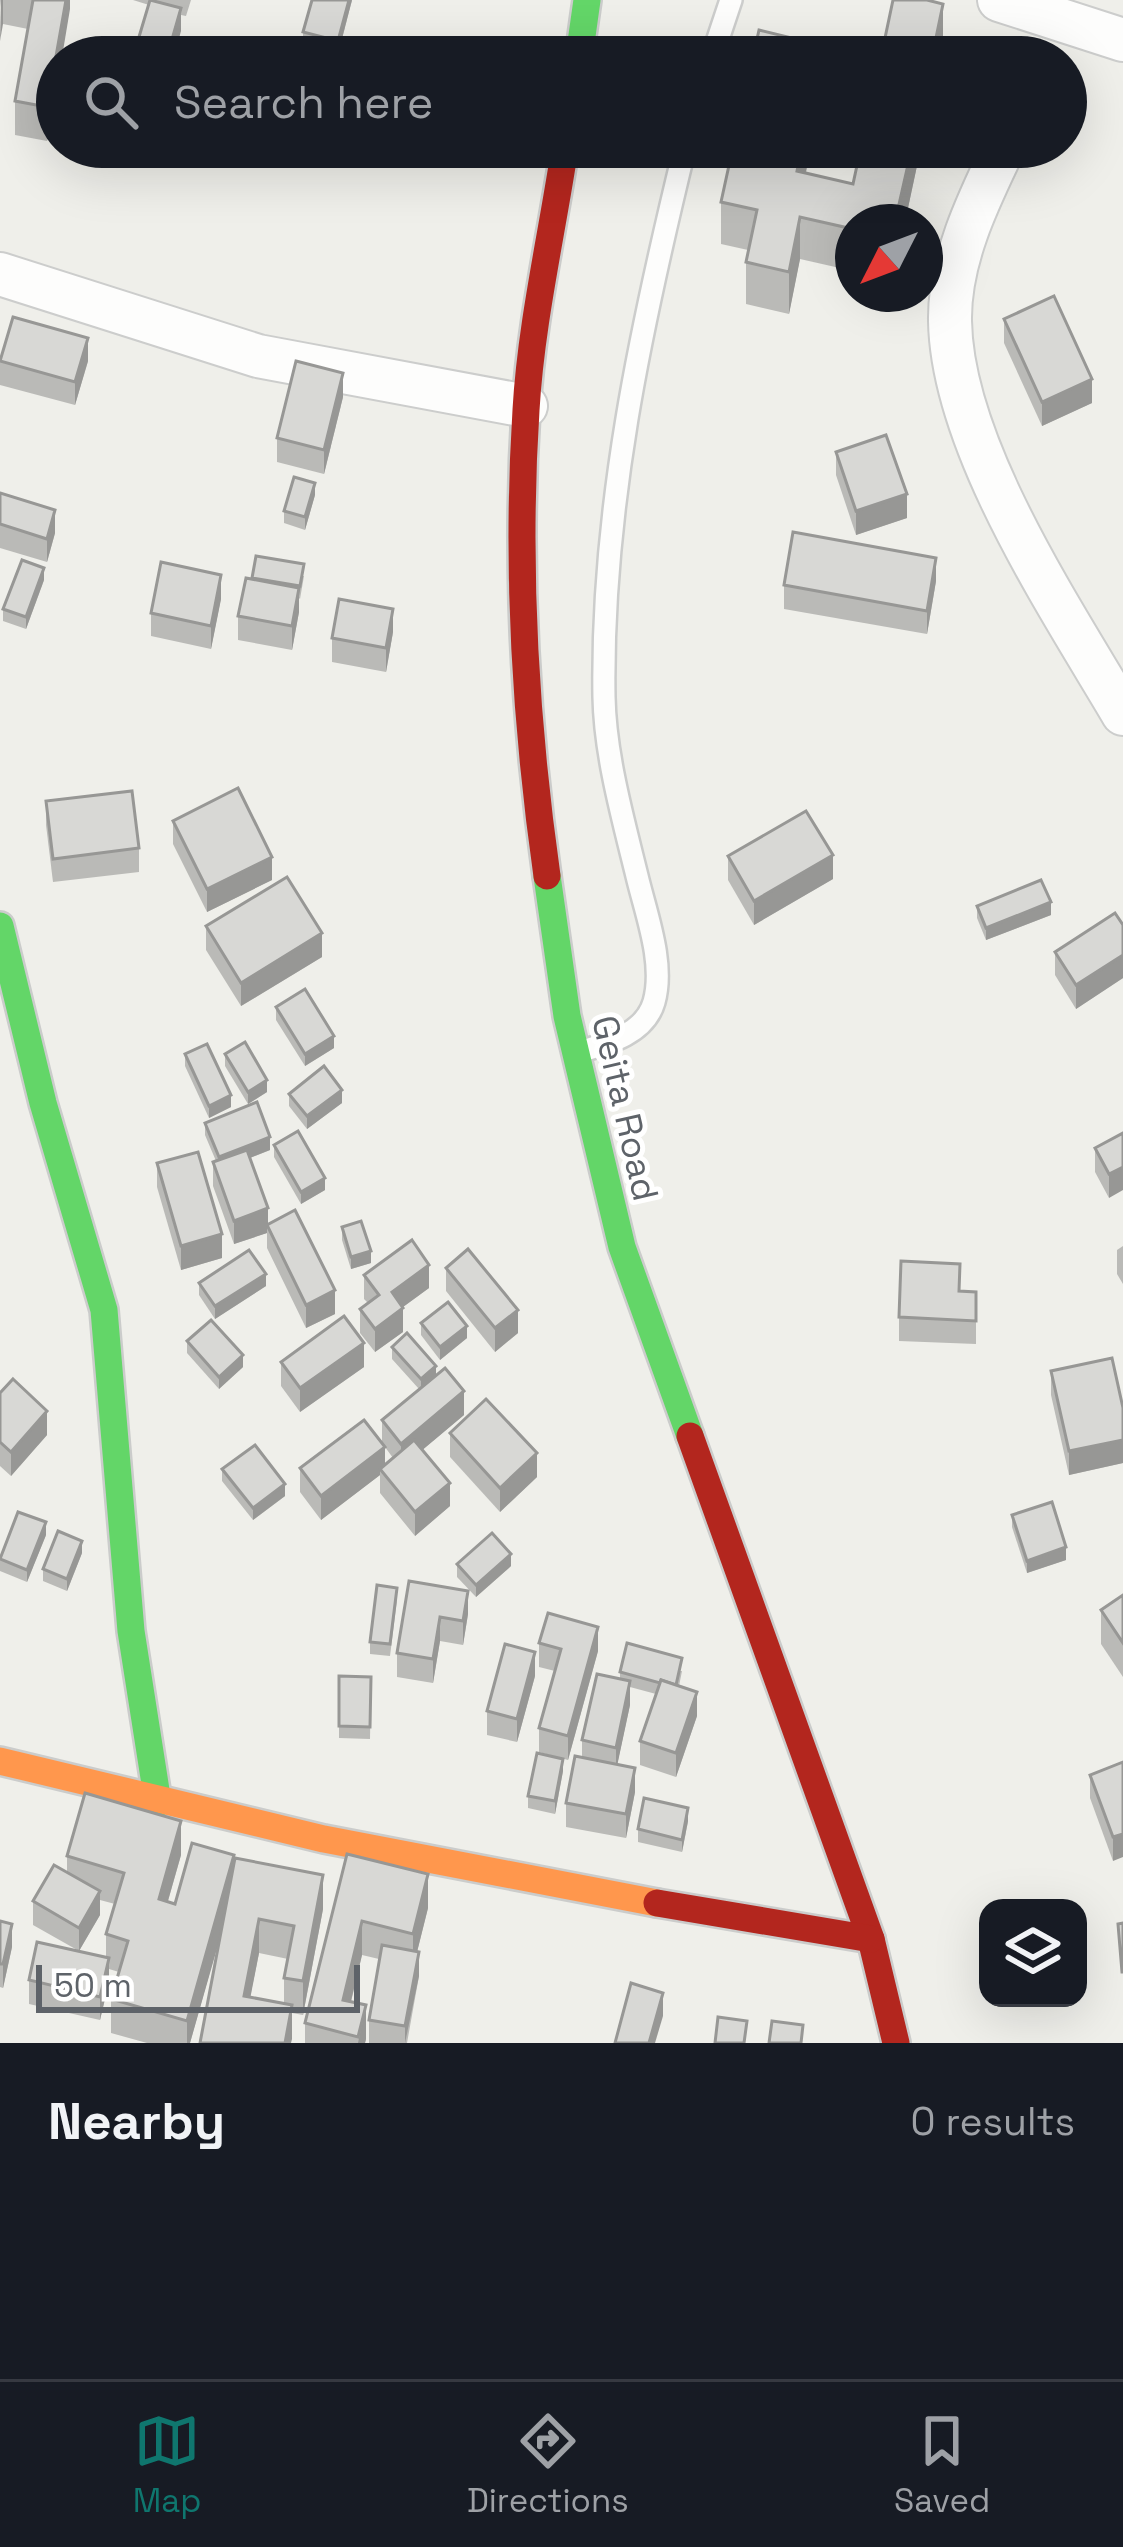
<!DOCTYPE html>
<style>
body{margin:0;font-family:"Space Grotesk",sans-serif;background:#242831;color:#f1f3f6}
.controls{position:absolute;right:36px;bottom:36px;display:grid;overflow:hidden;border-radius:24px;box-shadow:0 12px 48px #0002}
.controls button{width:108px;height:108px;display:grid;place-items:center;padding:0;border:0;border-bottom:3px solid #363941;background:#171b24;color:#f1f3f6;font:60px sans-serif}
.compass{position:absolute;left:835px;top:204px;width:108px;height:108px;border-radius:50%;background:#171b24;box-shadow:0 12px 48px #0002;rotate:228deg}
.scale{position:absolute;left:36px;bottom:30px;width:324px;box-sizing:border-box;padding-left:12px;border:6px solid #5e6369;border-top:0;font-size:33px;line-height:42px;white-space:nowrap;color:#5e6369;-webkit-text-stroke:9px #fff;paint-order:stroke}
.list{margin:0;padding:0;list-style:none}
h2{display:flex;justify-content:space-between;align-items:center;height:156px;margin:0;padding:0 48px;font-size:51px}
h2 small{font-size:39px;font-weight:400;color:#9ea1a6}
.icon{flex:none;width:66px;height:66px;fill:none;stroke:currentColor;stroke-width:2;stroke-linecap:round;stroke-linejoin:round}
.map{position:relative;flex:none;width:1123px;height:2043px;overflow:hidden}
.search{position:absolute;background:#171b24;box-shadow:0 12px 48px #0002;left:36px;right:36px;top:36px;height:132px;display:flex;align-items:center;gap:30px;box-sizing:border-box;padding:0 42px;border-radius:66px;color:#9ea1a6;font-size:45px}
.sheet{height:336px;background:#171b24}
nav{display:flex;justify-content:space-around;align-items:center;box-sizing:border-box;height:168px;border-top:3px solid #363941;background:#171b24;font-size:33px;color:#9ea1a6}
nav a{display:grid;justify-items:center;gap:6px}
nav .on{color:#0f766e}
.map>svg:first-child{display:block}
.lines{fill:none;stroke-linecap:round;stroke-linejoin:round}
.lane-casing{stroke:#cccdcc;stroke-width:26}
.street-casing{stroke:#cccdcc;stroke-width:46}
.fast-casing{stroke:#cbcccb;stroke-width:32}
.slow-casing{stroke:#cbcccb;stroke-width:32}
.jam-casing{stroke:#cbcccb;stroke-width:32}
.lane{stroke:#fdfdfc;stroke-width:21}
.street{stroke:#fdfdfc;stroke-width:42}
.fast{stroke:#63d668;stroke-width:27}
.slow{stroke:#ff974d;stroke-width:27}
.jam{stroke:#b3261e;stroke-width:27}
.wall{fill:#babab7;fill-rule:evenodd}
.shaded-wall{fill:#979795}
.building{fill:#d8d8d5;stroke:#979795;stroke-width:3}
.labels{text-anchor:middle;stroke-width:10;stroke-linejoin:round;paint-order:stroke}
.street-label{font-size:36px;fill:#5e6369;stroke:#fff}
</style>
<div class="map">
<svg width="1123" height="2043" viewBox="0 0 1123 2043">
<rect width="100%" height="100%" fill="#efefea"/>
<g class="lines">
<g class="lane-casing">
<g id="lane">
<path d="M712 57 731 0"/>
<path d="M582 1051C610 1043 645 1033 654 1002 665 963 646 914 637 876 623 819 605 755 604 697 601 510 641 327 685 147"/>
</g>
</g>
<g class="street-casing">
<g id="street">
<path d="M999 0 1123 40"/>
<path d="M1004 147C978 201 949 260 950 321 952 446 1060 607 1123 714"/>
<path d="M0 274 258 356 526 406"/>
</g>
</g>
<g class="fast-casing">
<g id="fast">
<path d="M579 57 587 0"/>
<path d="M547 876 567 1016 622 1247 690 1436"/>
<path d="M0 926 43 1103 104 1310 131 1631 158 1803"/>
</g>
</g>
<g class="slow-casing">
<path id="slow" d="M0 1761 324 1839 657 1903"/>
</g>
<g class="jam-casing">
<g id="jam">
<path d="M547 876C525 721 516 566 526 410 531 323 552 234 565 147"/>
<path d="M690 1436 871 1939 896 2043"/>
<path d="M657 1903 871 1939"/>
</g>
</g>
<use href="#lane" class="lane"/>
<use href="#street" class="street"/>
<use href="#fast" class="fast"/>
<use href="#slow" class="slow"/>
<use href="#jam" class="jam"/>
</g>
<g class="wall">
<path d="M0 0H70L47 141 15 135V101L28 29 3 24Z"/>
<path d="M133 0H191L186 16 181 15V31L149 5Z"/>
<path d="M352 0 338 54 303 44V32Z"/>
<path d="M116 147H147L145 156Z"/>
<path d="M733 147H811L806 173 853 184 861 147H921L905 222H853V271L800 259 789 314 746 304V262L748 250 721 244V202Z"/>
<path d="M1004 319 1092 403 1042 426 1004 343Z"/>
<path d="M0 361H88L75 405 0 385Z"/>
<path d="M343 397 324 474 277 462V438Z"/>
<path d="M836 452 907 518 856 535 836 475Z"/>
<path d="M0 493 55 533 47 562 0 548Z"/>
<path d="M315 495 305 530 284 523V511Z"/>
<path d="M304 576 300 599 299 598V612L292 650 238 640V616L252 579Z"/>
<path d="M44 580 26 629 3 621V609Z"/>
<path d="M936 581 927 634 784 609V585Z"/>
<path d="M221 599 211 649 151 636V613Z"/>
<path d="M393 632 386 672 332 662V638Z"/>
<path d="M46 801 139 848V872L53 882 46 825Z"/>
<path d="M173 821 272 880 207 912 173 844Z"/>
<path d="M728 856 833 879 754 925 728 880Z"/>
<path d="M977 906 1051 915 986 940 977 918Z"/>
<path d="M1123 925V978L1076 1009 1055 975V952Z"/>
<path d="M206 926 322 957 241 1006 206 950Z"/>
<path d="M276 1007 334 1048 305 1066 276 1020Z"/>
<path d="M185 1054 231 1107 209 1118 185 1066Z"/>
<path d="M225 1054 267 1092 248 1104 225 1066Z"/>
<path d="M289 1094 342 1103 307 1129 289 1106Z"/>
<path d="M205 1123 270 1150 250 1158 268 1224 335 1314 306 1328 267 1248V1233L234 1244 213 1186V1162L216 1161 205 1135Z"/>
<path d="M1123 1133 1109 1198 1095 1172V1148Z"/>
<path d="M274 1145 325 1190 301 1204 274 1157Z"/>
<path d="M157 1163 222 1258 181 1270 157 1187Z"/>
<path d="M342 1227 371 1263 351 1269 342 1240Z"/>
<path d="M1123 1246V1284L1117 1274V1250Z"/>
<path d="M446 1268 518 1333 495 1352 446 1291Z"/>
<path d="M364 1275 429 1288 403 1307V1332L375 1352 360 1333V1309L368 1303 364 1299Z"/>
<path d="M199 1283 266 1286 215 1319 199 1295Z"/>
<path d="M976 1292V1344L899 1341V1317Z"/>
<path d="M421 1323 467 1338 440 1360 421 1335Z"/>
<path d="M187 1341 243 1367 219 1389 187 1353Z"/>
<path d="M392 1347 436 1375 464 1415 422 1450 450 1506 415 1536 380 1493V1475L321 1520 300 1492V1468L382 1443V1420L419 1389 392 1359ZM385 1447 393 1458 385 1465Z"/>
<path d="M281 1362 364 1367 300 1412 281 1386Z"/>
<path d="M1051 1371 1123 1408V1463L1069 1475 1051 1395Z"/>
<path d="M0 1393 47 1435 11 1476 0 1466Z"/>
<path d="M450 1433 537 1477 500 1512 450 1457Z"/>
<path d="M222 1469 285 1496 253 1520 222 1481Z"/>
<path d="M1012 1515 1066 1560 1027 1573 1012 1527Z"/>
<path d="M46 1535 27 1582 0 1571V1558Z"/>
<path d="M82 1553 67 1591 43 1581V1569Z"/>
<path d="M457 1564 511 1566 476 1597 457 1577Z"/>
<path d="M409 1581 468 1614 463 1645 440 1641 433 1683 397 1677V1653Z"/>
<path d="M1123 1595V1677L1101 1644V1610Z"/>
<path d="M397 1600 390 1656 370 1654V1642Z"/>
<path d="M539 1643 598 1651 568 1760 539 1752V1728L555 1671 539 1667Z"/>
<path d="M682 1671 679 1686 697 1716 676 1777 640 1765V1741L656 1694 630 1687V1705L617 1765 635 1792 626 1838 566 1827V1803L582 1758V1740L620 1679V1672Z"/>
<path d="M339 1676 371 1677 370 1739 339 1738Z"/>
<path d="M535 1676 517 1742 487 1735V1711Z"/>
<path d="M1123 1762 1113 1861 1090 1798V1775Z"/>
<path d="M563 1771 555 1814 528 1808V1796Z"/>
<path d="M688 1821 682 1852 638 1842V1829Z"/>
<path d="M347 1854 428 1908 417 1952 419 1976 407 2043H369V2020L379 1959 362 1955 351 2002 366 2039 365 2043H305V2023Z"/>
<path d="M181 1855 168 1901 175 1904 234 1866 323 1909 303 2015 292 2013V2039L200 2043 220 1936 190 2043H147L111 2033V1999L119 1972 109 1969V1982L100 2020 29 2004V1980L106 1958V1934L115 1904 100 1900V1915L79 1951 33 1925V1901L67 1872V1856ZM259 1953 288 1959 284 1978V2003L250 1997Z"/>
<path d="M0 1921 12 1947 3 1988 0 1987Z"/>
</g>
<g class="shaded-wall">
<path d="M1 0H3V24L0 41Z"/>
<path d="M66 0H70V9L62 57H57V83L47 141V107Z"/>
<path d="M349 0H352L338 54V41Z"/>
<path d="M943 4V46L941 57H932Z"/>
<path d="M181 8V31L174 57H167Z"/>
<path d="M802 147H811L797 213V171Z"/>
<path d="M912 147H921L905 222H895Z"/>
<path d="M800 217V259L789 314V272Z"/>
<path d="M88 338V361L75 405V382Z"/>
<path d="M343 373V397L324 474V450Z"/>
<path d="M1092 379V403L1042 426V402Z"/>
<path d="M315 483V495L305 530V517Z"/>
<path d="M907 494V518L856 535V511Z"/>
<path d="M55 510V533L47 562V539Z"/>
<path d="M936 558V581L927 634V611Z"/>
<path d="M44 568V580L26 629V617Z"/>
<path d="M221 575V599L211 649V626Z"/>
<path d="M299 588V612L292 650V626Z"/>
<path d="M393 609V632L386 672V648Z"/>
<path d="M833 855V879L754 925V901Z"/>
<path d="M272 857V880L207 912V889Z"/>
<path d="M1051 902V915L986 940V928Z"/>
<path d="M322 933V957L241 1006V983Z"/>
<path d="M1123 955V978L1076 1009V985Z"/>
<path d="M334 1036V1048L305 1066V1054Z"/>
<path d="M267 1080V1092L248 1104V1092Z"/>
<path d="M342 1090V1103L307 1129V1116Z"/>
<path d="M231 1095V1107L209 1118V1106Z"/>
<path d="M270 1137V1150L219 1170V1157Z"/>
<path d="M1123 1167V1190L1109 1198V1174Z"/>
<path d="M325 1178V1190L301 1204V1192Z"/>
<path d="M268 1208V1228L267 1225V1233L234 1244V1221Z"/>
<path d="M222 1234V1258L181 1270V1246Z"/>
<path d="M371 1251V1263L351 1269V1257Z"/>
<path d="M429 1265V1288L392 1315V1292Z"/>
<path d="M266 1274V1286L215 1319V1306Z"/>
<path d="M335 1290V1314L306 1328V1305Z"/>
<path d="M403 1308V1332L375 1352V1329Z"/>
<path d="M518 1310V1333L495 1352V1328Z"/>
<path d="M467 1326V1338L440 1360V1347Z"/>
<path d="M364 1343V1367L300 1412V1388Z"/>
<path d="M243 1355V1367L219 1389V1377Z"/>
<path d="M436 1366V1378L421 1391V1379Z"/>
<path d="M464 1391V1415L401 1468V1444Z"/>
<path d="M47 1411V1435L11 1476V1452Z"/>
<path d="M1123 1440V1463L1069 1475V1451Z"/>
<path d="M385 1447V1471L380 1469V1475L321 1520V1496Z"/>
<path d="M537 1453V1477L500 1512V1488Z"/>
<path d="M450 1483V1506L415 1536V1512Z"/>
<path d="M285 1484V1496L253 1520V1508Z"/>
<path d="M46 1522V1535L27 1582V1570Z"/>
<path d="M82 1541V1553L67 1591V1579Z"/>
<path d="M1066 1547V1560L1027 1573V1561Z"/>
<path d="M511 1554V1566L476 1597V1585Z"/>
<path d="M468 1591V1614L463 1645V1621Z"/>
<path d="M440 1617V1641L433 1683V1659Z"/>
<path d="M598 1627V1651L568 1760V1736Z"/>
<path d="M535 1652V1676L517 1742V1719Z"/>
<path d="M630 1681V1705L616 1771V1748Z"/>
<path d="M697 1692V1716L676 1777V1753Z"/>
<path d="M563 1759V1771L555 1814V1801Z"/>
<path d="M635 1768V1792L626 1838V1814Z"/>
<path d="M688 1808V1821L682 1852V1840Z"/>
<path d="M181 1821V1855L159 1932V1899Z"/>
<path d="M1123 1834V1857L1113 1861V1837Z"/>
<path d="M234 1855V1889L190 2043H187V2021Z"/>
<path d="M428 1874V1908L413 1968V1934Z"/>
<path d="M323 1875V1909L303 2015V1981Z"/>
<path d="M100 1891V1915L79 1951V1928Z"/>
<path d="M259 1919V1953L244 2030V1996Z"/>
<path d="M362 1921V1955L343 2034V2000Z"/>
<path d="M12 1924V1947L3 1988V1964Z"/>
<path d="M419 1952V1976L405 2043V2026Z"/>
<path d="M109 1958V1982L100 2020V1997Z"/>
<path d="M663 1993V2016L655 2043H649Z"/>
<path d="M292 2005V2039L291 2043H285Z"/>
<path d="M366 2005V2039L365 2043H358Z"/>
</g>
<g class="building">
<path d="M33 0H66L47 107 15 101Z"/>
<path d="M150 0 181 8 167 57H133Z"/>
<path d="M312 0H349L338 41 303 32Z"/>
<path d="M893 0H927L943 4 932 57H881Z"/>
<path d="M759 30 825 46 822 57H753Z"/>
<path d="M733 147H802L797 171 853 184 861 147H912L895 222H853V229L800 217 789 272 746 262 757 210 721 202Z"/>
<path d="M1054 296 1092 379 1042 402 1004 319Z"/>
<path d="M13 317 88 338 75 382 0 361Z"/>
<path d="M296 361 343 373 324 450 277 438Z"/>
<path d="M886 435 907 494 856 511 836 452Z"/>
<path d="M294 477 315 483 305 517 284 511Z"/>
<path d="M0 493 55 510 47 539 0 524Z"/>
<path d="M793 532 936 558 927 611 784 585Z"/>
<path d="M256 556 304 564 300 586 252 578Z"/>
<path d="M22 560 44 568 26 617 3 609Z"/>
<path d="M161 562 221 575 211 626 151 613Z"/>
<path d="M246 578 299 588 292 626 238 616Z"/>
<path d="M339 599 393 609 386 648 332 638Z"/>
<path d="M238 788 272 857 207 889 173 821Z"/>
<path d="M132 791 139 848 53 859 46 801Z"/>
<path d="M806 811 833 855 754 901 728 856Z"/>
<path d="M287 877 322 933 241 983 206 926Z"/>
<path d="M1041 880 1051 902 986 928 977 906Z"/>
<path d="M1115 913 1123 925V955L1076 985 1055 952Z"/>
<path d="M305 989 334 1036 305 1054 276 1007Z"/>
<path d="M245 1042 267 1080 248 1092 225 1054Z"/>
<path d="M207 1044 231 1095 209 1106 185 1054Z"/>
<path d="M324 1066 342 1090 307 1116 289 1094Z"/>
<path d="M257 1102 270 1137 219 1157 205 1123Z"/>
<path d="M298 1131 325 1178 301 1192 274 1145Z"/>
<path d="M1123 1133V1167L1109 1174 1095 1148Z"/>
<path d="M247 1150 268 1208 234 1221 213 1162Z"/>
<path d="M198 1152 222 1234 181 1246 157 1163Z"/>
<path d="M295 1210 335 1290 306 1305 267 1225Z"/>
<path d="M361 1221 371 1251 351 1257 342 1227Z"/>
<path d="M412 1240 429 1265 392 1292 403 1308 375 1329 360 1309 379 1295 364 1275Z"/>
<path d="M468 1249 518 1310 495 1328 446 1268Z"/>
<path d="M249 1250 266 1274 215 1306 199 1283Z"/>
<path d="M901 1261 960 1264 959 1291 976 1292V1321L899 1317Z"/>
<path d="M448 1302 467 1326 440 1347 421 1323Z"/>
<path d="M344 1316 364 1343 300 1388 281 1362Z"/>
<path d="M211 1320 243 1355 219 1377 187 1341Z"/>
<path d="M407 1333 436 1366 421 1379 392 1347Z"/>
<path d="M1112 1358 1123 1408V1440L1069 1451 1051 1371Z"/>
<path d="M445 1368 464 1391 401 1444 382 1420Z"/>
<path d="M13 1379 47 1411 11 1452 0 1442V1393Z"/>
<path d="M486 1399 537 1453 500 1488 450 1433Z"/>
<path d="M364 1420 385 1447 321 1496 300 1468Z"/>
<path d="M414 1440 450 1483 415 1512 380 1469Z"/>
<path d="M255 1445 285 1484 253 1508 222 1469Z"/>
<path d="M1052 1502 1066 1547 1027 1561 1012 1515Z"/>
<path d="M18 1512 46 1522 27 1570 0 1559Z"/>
<path d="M58 1531 82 1541 67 1579 43 1569Z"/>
<path d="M492 1533 511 1554 476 1585 457 1564Z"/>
<path d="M409 1581 468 1591 463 1621 440 1617 433 1659 397 1653Z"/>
<path d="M377 1585 397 1588 390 1644 370 1642Z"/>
<path d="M1123 1595V1643L1101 1610Z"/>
<path d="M548 1613 598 1627 568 1736 539 1728 561 1649 539 1643Z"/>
<path d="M627 1643 682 1658 676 1685 661 1680 660 1683 620 1672Z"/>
<path d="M505 1644 535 1652 517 1719 487 1711Z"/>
<path d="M597 1674 630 1681 616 1748 582 1740Z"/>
<path d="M339 1676 371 1677 370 1727 339 1726Z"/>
<path d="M661 1680 697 1692 676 1753 640 1741Z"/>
<path d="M537 1753 563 1759 555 1801 528 1796Z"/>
<path d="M575 1756 635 1768 626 1814 566 1803Z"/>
<path d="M1123 1762V1834L1113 1837 1090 1775Z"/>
<path d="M85 1793 181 1821 159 1899 175 1904 192 1843 234 1855 187 2021 111 1999 128 1941 106 1934 124 1873 67 1856Z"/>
<path d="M644 1798 688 1808 682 1840 638 1829Z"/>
<path d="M347 1854 428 1874 413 1934 362 1921 343 2000 366 2005 358 2037 305 2023Z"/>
<path d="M235 1858 323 1875 303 1981 284 1978 294 1926 259 1919 244 1996 292 2005 285 2043H200Z"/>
<path d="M54 1865 100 1891 79 1928 33 1901Z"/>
<path d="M0 1921 12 1924 3 1964H0Z"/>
<path d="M1123 1923V1972H1122L1118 1924Z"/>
<path d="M37 1942 109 1958 100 1997 29 1980Z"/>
<path d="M382 1945 419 1952 405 2026 369 2020Z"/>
<path d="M631 1983 663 1993 649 2043H615Z"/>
<path d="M718 2017 747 2021 744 2043H715Z"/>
<path d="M772 2021 803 2025 801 2043H769Z"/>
</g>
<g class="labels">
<g class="street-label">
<text transform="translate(626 1108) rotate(77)" y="13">Geita Road</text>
</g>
</g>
</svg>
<div class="controls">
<button><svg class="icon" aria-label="layers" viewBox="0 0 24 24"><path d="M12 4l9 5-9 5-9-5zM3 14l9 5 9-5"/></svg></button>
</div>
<svg class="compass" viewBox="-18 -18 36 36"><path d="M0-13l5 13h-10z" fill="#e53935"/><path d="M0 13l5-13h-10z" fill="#9ea1a6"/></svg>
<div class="scale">50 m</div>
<div class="search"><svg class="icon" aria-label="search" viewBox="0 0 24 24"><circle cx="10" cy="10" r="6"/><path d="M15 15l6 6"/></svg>Search here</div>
</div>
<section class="sheet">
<h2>Nearby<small>0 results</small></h2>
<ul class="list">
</ul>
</section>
<nav>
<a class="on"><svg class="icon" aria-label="map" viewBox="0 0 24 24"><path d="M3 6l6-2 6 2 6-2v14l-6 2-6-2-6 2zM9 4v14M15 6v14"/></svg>Map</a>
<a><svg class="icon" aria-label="directions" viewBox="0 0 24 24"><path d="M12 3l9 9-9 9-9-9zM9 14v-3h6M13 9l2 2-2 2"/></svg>Directions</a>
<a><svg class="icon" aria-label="saved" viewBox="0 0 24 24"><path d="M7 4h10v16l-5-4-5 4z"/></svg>Saved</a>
</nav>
